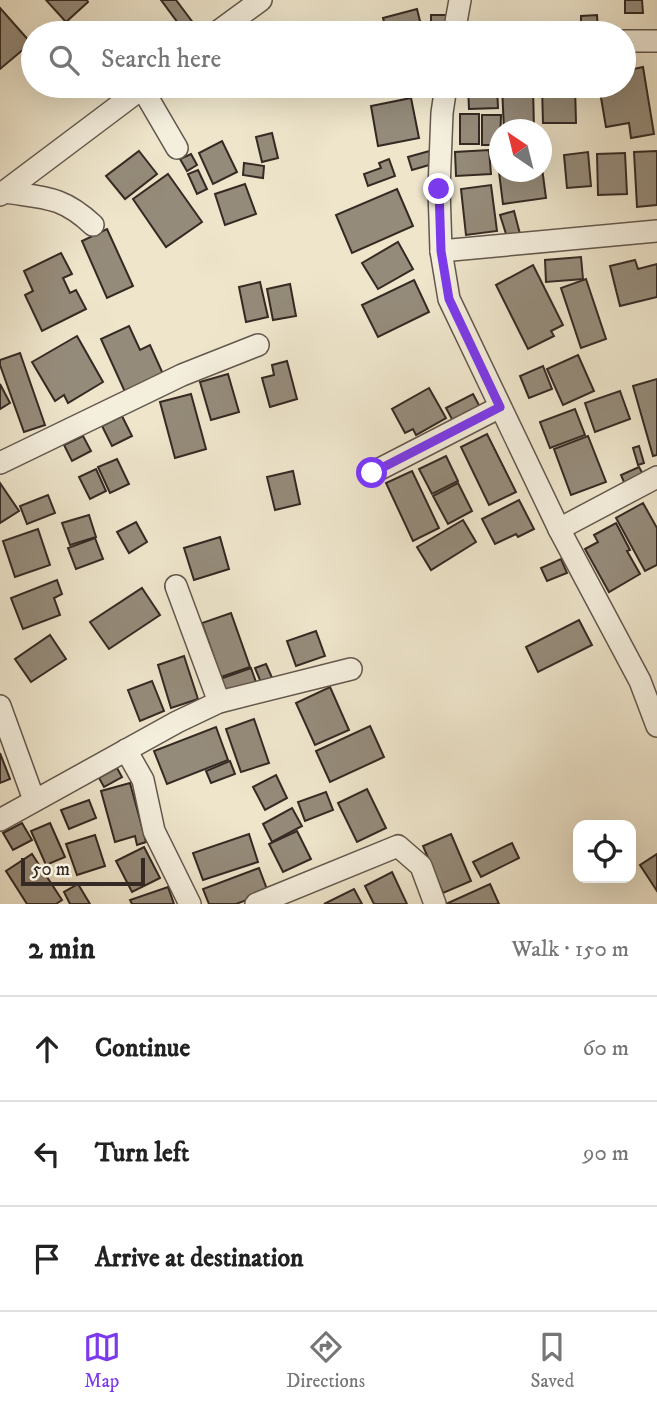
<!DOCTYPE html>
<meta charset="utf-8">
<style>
body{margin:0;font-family:"IM FELL DW Pica",serif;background:#f6f6f6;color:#222}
.controls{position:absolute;right:21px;bottom:21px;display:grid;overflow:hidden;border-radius:14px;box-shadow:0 7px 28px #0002}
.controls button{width:63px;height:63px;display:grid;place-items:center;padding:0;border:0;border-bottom:2px solid #e0e0e0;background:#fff;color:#222;font:35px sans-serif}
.compass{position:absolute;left:489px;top:119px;width:63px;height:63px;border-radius:50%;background:#fff;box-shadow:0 7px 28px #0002;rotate:325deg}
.scale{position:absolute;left:21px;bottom:18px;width:124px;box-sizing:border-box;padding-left:7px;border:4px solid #352923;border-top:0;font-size:19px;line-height:24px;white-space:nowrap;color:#352923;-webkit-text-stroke:5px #f4eedd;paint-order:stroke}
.stop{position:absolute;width:21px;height:21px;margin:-16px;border:5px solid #7c3aed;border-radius:50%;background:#fff}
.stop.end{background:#7c3aed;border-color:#fff;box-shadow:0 2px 7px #0008}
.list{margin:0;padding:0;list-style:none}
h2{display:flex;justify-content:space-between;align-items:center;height:91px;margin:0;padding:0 28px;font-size:30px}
h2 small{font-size:23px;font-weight:400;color:#767676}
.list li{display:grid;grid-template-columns:46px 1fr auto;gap:21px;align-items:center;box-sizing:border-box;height:105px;padding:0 28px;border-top:2px solid #e0e0e0}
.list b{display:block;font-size:26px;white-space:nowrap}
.list em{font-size:23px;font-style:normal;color:#767676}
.icon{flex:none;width:38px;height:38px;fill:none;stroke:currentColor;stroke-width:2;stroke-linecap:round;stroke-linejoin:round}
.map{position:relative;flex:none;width:657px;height:904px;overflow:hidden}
.search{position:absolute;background:#fff;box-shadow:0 7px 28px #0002;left:21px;right:21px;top:21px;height:77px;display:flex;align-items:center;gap:18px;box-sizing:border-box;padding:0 24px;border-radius:38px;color:#767676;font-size:26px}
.sheet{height:406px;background:#fff}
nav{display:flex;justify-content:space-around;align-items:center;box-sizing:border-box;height:98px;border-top:2px solid #e0e0e0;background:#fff;font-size:19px;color:#767676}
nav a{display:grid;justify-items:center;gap:4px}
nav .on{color:#7c3aed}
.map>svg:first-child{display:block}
.building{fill:#958b7a;stroke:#352923;stroke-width:2}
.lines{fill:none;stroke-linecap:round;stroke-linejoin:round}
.minor-casing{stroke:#63584d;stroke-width:24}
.minor{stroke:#f4eedd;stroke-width:21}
.route{stroke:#7c3aed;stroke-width:9}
</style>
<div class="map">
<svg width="657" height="904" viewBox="0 0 657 904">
<rect width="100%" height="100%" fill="#eee5cb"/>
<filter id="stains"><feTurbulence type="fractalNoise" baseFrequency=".00286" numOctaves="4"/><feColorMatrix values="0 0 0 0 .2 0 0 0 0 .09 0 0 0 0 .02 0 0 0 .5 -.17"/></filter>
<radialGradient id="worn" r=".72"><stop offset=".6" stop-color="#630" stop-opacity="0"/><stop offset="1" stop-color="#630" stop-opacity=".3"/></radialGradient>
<g class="building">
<path d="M46 0H87L88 2 66 22Z"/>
<path d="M161 0H176L194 24 184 31Z"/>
<path d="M625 0H642L643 13H625Z"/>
<path d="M0 8 31 43 0 69Z"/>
<path d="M417 9 423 33H387L383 18Z"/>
<rect x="431" y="15" width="15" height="18"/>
<path d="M597 15 598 30 581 31V16Z"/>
<path d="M643 67 654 134 631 138 629 123 606 127 599 86H624V71Z"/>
<rect x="380" y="86" width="32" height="10"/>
<path d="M468 86H497L498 108 469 109Z"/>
<path d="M502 86H533L534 130H504Z"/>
<path d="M542 86H575L576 123H543Z"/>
<path d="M411 98 419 138 378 146 371 106Z"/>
<rect x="460" y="114" width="19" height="30"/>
<path d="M482 115H501L500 145H482Z"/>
<path d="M272 133 278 158 262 162 256 137Z"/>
<path d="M222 141 237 172 213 184 199 153Z"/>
<path d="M433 150 436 163 412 170 408 157Z"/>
<path d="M489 150 491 174 456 176 455 152Z"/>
<path d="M139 151 157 174 125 199 106 176Z"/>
<path d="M657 151V205L637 207 634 152Z"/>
<path d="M588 152 591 186 567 188 564 155Z"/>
<path d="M625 153 627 194 598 195 597 154Z"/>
<path d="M191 154 197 165 187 171 180 159Z"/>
<path d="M389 159 395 176 368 186 364 174 381 168 379 163Z"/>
<path d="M244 163 264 166 263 178 243 175Z"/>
<path d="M498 164H500V172H542V168L546 198 503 204Z"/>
<path d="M198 170 207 189 197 194 188 174Z"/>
<path d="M168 174 202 222 166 247 133 199Z"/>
<path d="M245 184 256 214 225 225 215 194Z"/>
<path d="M491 185 497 231 466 235 461 189Z"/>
<path d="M397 189 413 226 352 253 336 215Z"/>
<path d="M514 211 520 234 507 237 500 215Z"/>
<path d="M107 229 133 286 107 298 82 241Z"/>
<path d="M398 242 413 269 378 289 362 263Z"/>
<path d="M61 253 72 274 63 278 70 293 76 290 86 309 42 331 25 295 33 291 24 271Z"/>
<path d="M581 257 583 279 546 282 545 260Z"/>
<path d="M635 260 638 269 657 264V297L620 306 610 266Z"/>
<path d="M533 265 563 325 551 331 554 336 528 349 496 285Z"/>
<path d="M586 279 606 339 581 348 561 288Z"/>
<path d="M414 280 429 312 378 337 362 305Z"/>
<path d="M260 282 268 317 246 322 239 287Z"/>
<path d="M290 284 296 316 273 320 267 289Z"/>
<path d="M129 326 140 350 150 345 163 374 125 392 101 339Z"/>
<path d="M77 336 103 382 68 403 64 395 55 401 32 362Z"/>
<path d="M20 353 45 425 24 432 0 365V360Z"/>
<path d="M578 355 594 391 563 405 547 369Z"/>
<path d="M287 361 297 399 270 407 262 378 274 375 272 365Z"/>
<path d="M543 366 552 389 529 398 520 376Z"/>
<path d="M228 374 239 412 211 420 200 382Z"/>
<path d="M657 379V455L653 456 633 386Z"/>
<path d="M0 384 10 403 0 409Z"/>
<path d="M429 388 446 418 416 435 413 429 405 433 392 409Z"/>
<path d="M620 391 630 419 595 432 585 403Z"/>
<path d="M191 394 206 449 175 458 160 402Z"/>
<path d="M473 394 480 407 453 421 446 408Z"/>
<path d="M575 409 585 435 550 448 540 422Z"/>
<path d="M122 416 132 436 112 446 102 426Z"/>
<path d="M487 434 516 492 489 505 461 447Z"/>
<path d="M83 436 91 451 72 461 64 445Z"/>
<path d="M588 436 606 482 571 495 554 449Z"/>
<path d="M639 446 644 463 638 465 633 448Z"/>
<path d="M446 456 458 481 432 494 419 469Z"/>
<path d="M117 459 129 484 110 493 98 467Z"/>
<path d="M639 467 645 478 626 487 621 475Z"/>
<path d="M96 469 106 491 90 499 79 477Z"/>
<path d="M293 471 300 504 275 510 267 477Z"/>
<path d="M412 471 439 528 413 541 386 483Z"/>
<path d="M0 483 19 511 0 523Z"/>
<path d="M458 483 472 511 448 524 433 496Z"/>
<path d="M48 495 55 513 27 524 20 506Z"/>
<path d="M519 500 534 529 518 537 516 534 495 544 482 519Z"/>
<path d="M643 503 657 528V565L645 571 616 518Z"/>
<path d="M89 515 96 537 70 545 62 523Z"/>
<path d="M463 520 476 542 431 570 417 547Z"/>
<path d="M136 522 147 542 129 553 117 532Z"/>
<path d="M616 523 630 550 627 551 640 574 609 592 585 549 598 542 594 535Z"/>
<path d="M38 529 50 565 15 577 3 541Z"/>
<path d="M220 537 229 569 194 580 184 548Z"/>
<path d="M95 538 103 559 76 569 68 548Z"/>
<path d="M561 559 567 573 547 581 541 568Z"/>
<path d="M57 580 62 594 54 598 60 615 23 629 11 598Z"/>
<path d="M142 588 160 615 109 649 90 622Z"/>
<path d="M231 613 250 667 221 677 202 623Z"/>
<path d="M579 620 592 645 538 672 526 647Z"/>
<path d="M316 631 325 656 296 666 287 641Z"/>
<path d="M50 635 66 659 31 682 15 659Z"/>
<path d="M184 656 198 699 171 708 158 665Z"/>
<path d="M266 664 273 680 262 685 255 668Z"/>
<path d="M251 668 257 685 226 696 220 679Z"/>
<path d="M152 681 164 711 140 721 128 690Z"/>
<path d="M330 687 349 730 315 745 296 703Z"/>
<path d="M254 719 269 763 241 772 226 729Z"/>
<path d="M370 726 384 757 330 782 316 751Z"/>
<path d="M216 727 228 760 167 784 154 751Z"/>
<path d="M0 753 10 779 0 783Z"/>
<path d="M230 761 235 774 211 783 206 771Z"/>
<path d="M117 768 122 777 104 787 99 778Z"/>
<path d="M276 775 287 798 265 810 253 787Z"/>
<path d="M130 783 146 842 137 845 135 836 115 842 101 791Z"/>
<path d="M367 789 386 828 357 842 338 803Z"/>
<path d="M326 792 333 810 305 821 298 802Z"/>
<path d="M89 800 96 818 69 829 61 810Z"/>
<path d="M292 808 302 826 272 842 263 824Z"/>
<path d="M22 823 32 840 13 850 3 833Z"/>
<path d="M50 823 65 857 46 865 31 831Z"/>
<path d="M297 831 311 859 283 872 269 844Z"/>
<path d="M249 834 258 862 203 880 193 853Z"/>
<path d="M451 834 471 881 443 893 423 846Z"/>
<path d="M95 835 105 866 77 875 66 844Z"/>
<path d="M512 843 519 858 481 877 473 862Z"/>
<path d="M144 847 160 878 132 892 116 861Z"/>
<path d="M32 854 62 900 56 904H27L6 871Z"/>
<path d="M657 854V891L640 865Z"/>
<path d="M259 868 268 892 236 904H209L203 889Z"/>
<path d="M392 872 407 904H374L365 886Z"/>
<path d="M78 884 90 904H70L64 892Z"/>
<path d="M490 884 499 904H446Z"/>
<path d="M168 887 174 904H132L130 900Z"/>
<path d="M354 889 362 904H324Z"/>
</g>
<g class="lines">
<g class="minor-casing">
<g id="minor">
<path d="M216 33 261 0"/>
<path d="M454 33 460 0"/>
<path d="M624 41H657"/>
<path d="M446 86 442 113 439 189 441 251 449 299 559 529 640 681 657 726"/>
<path d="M142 88 177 148"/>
<path d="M5 192C45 198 62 196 93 225"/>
<path d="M0 195 145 86"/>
<path d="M441 251 657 231"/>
<path d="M0 463 182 375 258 345"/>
<path d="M372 473 500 407"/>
<path d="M559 529 657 477"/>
<path d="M176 586 219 702"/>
<path d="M0 706 34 800"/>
<path d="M126 750 143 780 154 831 190 904"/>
<path d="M0 820 177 722 219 702 351 669"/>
<path d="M256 904 398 846 421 866 435 904"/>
</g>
</g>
<use href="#minor" class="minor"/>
</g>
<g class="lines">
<path class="route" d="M372 473 500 407 449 299 441 251 439 189"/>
</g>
<rect width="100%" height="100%" filter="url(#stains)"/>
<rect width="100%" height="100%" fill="url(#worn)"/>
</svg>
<div class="controls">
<button><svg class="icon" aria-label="locate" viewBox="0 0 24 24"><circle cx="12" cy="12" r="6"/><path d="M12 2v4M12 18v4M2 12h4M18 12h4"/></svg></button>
</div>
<svg class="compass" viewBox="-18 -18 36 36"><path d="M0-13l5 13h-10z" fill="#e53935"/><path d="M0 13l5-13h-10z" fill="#767676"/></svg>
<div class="scale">50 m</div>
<div class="stop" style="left:372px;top:473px"></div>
<div class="stop end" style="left:439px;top:189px"></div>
<div class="search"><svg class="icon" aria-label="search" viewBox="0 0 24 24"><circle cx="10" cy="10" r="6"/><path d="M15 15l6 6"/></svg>Search here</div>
</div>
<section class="sheet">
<h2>2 min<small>Walk · 150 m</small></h2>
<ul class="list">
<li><svg class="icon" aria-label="ahead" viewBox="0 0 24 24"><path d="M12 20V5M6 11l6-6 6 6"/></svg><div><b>Continue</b></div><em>60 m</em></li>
<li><svg class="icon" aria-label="left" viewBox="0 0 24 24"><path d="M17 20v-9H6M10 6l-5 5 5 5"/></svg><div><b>Turn left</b></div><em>90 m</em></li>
<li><svg class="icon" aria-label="arrive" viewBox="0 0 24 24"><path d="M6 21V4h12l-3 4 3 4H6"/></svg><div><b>Arrive at destination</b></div></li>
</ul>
</section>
<nav>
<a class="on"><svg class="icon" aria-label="map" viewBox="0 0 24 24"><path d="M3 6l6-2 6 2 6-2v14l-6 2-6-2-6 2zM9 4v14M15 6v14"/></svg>Map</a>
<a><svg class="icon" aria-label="directions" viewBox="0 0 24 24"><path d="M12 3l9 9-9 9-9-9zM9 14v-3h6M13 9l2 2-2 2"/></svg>Directions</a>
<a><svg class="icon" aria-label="saved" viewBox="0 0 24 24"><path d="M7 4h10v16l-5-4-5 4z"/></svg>Saved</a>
</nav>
